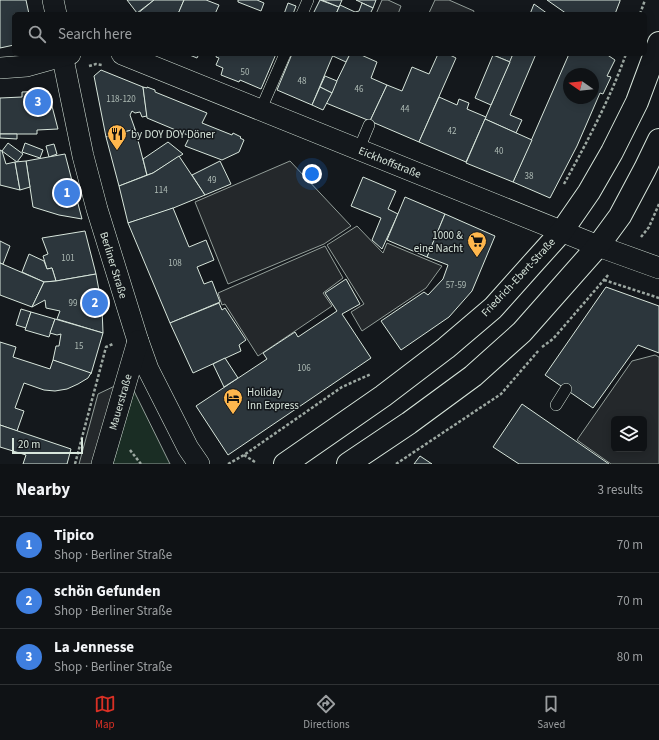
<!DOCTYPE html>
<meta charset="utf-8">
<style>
body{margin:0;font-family:"Source Sans 3",sans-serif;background:#181b1e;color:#f1f3f6}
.controls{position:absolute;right:12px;bottom:12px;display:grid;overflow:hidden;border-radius:6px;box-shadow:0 2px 10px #0003}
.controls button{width:36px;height:36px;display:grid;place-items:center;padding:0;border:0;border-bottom:1px solid #2f3234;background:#0f1215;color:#f1f3f6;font:20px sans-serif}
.compass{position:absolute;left:563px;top:68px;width:36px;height:36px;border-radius:50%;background:#0f1215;box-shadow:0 2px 10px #0003;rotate:284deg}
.scale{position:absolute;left:12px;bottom:10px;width:71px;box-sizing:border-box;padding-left:4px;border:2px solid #d8e6dc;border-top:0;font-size:11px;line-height:14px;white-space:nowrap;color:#d8e6dc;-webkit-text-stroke:3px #14181c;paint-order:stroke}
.you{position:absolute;left:312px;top:174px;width:14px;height:14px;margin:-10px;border:3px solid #fff;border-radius:50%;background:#1a73e8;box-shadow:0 0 0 6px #1a73e833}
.badge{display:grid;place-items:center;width:26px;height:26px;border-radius:50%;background:#d93025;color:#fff;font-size:13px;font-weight:700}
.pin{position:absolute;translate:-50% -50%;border:2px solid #fff;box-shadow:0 1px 4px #0006}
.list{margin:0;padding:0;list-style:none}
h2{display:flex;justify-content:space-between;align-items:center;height:52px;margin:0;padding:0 16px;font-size:17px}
h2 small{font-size:13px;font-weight:400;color:#9b9ea0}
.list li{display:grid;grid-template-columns:26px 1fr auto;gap:12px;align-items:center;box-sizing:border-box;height:56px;padding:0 16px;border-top:1px solid #2f3234}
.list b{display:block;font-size:15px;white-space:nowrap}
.list p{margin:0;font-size:13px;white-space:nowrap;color:#9b9ea0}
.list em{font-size:13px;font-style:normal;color:#9b9ea0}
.icon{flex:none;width:22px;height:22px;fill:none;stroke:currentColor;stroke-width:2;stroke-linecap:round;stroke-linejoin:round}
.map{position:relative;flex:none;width:659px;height:464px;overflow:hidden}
.search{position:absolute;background:#0f1215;box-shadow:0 2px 10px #0003;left:12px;right:12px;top:12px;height:44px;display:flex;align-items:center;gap:10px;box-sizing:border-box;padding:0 14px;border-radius:6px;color:#9b9ea0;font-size:15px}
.sheet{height:220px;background:#0f1215}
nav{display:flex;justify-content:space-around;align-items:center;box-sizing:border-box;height:56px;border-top:1px solid #2f3234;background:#0f1215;font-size:11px;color:#9b9ea0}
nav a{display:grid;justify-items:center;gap:2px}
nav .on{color:#d93025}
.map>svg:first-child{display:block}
.green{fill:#1a2d24;stroke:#939e99}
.parking{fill:#24282b;stroke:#939e99;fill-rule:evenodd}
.building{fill:#2c363c;stroke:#d8e6dc;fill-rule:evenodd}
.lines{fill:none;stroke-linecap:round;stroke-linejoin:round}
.lane-casing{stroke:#d8e6dc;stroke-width:12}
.street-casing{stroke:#d8e6dc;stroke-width:22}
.secondary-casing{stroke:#d8e6dc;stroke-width:24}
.path{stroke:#9da8a2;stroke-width:2.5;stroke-dasharray:3 2;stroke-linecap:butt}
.lane{stroke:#14181c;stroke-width:11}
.street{stroke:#14181c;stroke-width:21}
.secondary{stroke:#14181c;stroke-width:22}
.labels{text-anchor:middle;stroke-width:3;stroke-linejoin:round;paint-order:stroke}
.number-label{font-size:9px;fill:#adbab4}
.poi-label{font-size:11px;fill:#d8e6dc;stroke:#14181c;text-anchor:start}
.street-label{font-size:11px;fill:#d8e6dc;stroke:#14181c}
</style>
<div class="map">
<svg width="659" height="464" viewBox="0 0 659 464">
<rect width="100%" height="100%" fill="#14181c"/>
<path class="green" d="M131 385 170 464H109Z"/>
<g class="parking">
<path d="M382 0H388L401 6 398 14H376Z"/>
<path d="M435 0H449L474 11 473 14H431L429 13Z"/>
<path d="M290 161 351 226 324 244 228 284 195 202Z"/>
<path d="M357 226 383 253 387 243 442 266 426 288 362 331 351 312 364 304 327 245Z"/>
<path d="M325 246 343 278 323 293 332 306 258 356 225 304 222 305 218 293Z"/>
<path d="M655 355 659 357V464H611L577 440 632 361ZM614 419H644V449H614Z"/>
<path d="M119 384 96 464H79L98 394Z"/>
</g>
<g class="building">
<path d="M0 0H26L29 14H14V45L0 48Z"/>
<path d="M127 0H154L137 13Z"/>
<path d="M154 0H184L178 14H137Z"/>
<path d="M184 0H206L219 5 215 14H178Z"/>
<path d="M238 0H257L264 3 261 11 238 2Z"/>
<path d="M320 0 339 7 336 14H313Z"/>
<path d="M322 0H342L339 7Z"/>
<path d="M356 0H376L373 8Z"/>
<path d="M547 0H620V1L615 14H567Z"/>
<path d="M288 3 296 6 293 14H284Z"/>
<path d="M362 3 373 8 370 14H336L340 5 355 12 359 11Z"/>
<path d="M534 4 548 14H530Z"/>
<path d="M187 54H199L197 58Z"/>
<path d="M217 54H276L261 89 240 80 239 82 221 75 223 68 216 65 219 58 216 57Z"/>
<path d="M292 54 333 55 312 105 277 90Z"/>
<path d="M332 54H350L346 62 333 56Z"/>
<path d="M350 54H359L377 62 371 78 387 85 370 121 326 103Z"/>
<path d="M438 54H448L456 58 419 142 370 121 387 85 402 91 412 67 429 74Z"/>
<path d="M491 54H513L510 62Z"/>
<path d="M513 54H536L510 115 522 120 516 133 485 119Z"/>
<path d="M569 54H606L615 60 607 76 611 77 603 94 600 93 577 146 550 198 513 182ZM569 74H593V98H569Z"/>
<path d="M493 55 510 62 491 105 475 98Z"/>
<path d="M101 70 143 87 147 116 142 117 140 112 135 113 132 111 130 115 135 129 106 137 94 76Z"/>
<path d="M325 76 337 81 332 93 320 87Z"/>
<path d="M143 87 147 88V87L155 90V92L207 113 202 123 232 135 233 133 241 137 240 138 244 140 239 152 222 160 185 146 190 136 147 118Z"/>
<path d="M320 87 332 93 323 110 312 105Z"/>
<path d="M48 91 58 129 37 130V134H0V98L22 97V92Z"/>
<path d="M439 97 457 105 459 99 469 103 467 109 486 117 466 162 419 142Z"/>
<path d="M485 119 532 140 513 182 466 163Z"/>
<path d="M135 129 147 175 119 186 106 137Z"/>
<path d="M0 134H17V139L0 138Z"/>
<path d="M168 142 183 154 153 173 147 175 143 159Z"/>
<path d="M8 143 23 154 17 162 2 151Z"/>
<path d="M25 143 43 150 40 158 22 152Z"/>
<path d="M54 144 57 154 49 157 46 146Z"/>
<path d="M0 150 2 151 6 164 15 162 20 190 0 185Z"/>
<path d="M65 154 82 219 59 215 33 207 26 161Z"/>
<path d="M179 156 205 195 166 211 128 223 119 186 153 173Z"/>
<path d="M26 161 30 187 20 190 15 162Z"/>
<path d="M220 161 231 184 205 195 192 175Z"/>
<path d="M363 177 396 191 388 209 398 214 382 249 372 240 381 218 351 206Z"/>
<path d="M405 197 445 214 427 257 387 240Z"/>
<path d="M173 208 189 247 206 240 214 260 197 267 204 284 212 281 220 302 170 323 128 223Z"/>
<path d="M445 214 495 236 472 291 449 317 401 350 381 321 424 292 428 295 443 279 448 265 427 257Z"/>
<path d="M85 231 96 274 56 281 52 268 47 269 43 256 48 254 42 238Z"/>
<path d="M0 241 10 246 3 264 0 263Z"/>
<path d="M29 254 44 261 47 269 52 268 56 281 44 282 22 272Z"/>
<path d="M0 263 44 282 32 307 0 295Z"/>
<path d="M96 274 102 307 103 333 57 319 60 311 46 308 45 300 32 307 44 282 56 281Z"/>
<path d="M346 279 360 304 342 314 371 358 228 455 196 406 267 359 263 353 295 332 298 337 337 311 325 293Z"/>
<path d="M606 287 659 306V353L638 345 593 408 545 375Z"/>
<path d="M219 303 222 310 225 308 246 340 239 345 241 351 193 373 170 323Z"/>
<path d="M21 309 31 312 26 328 16 325Z"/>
<path d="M31 312 55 319 49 337 25 330Z"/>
<path d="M55 319 103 333 91 374 53 360 56 346H59L61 334 57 335 50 333Z"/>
<path d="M0 342 16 347 13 357 50 369 53 360 91 373 88 378 78 384 67 389 55 391 44 390 24 383 15 408 24 411 17 431 0 425Z"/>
<path d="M225 358 238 378 224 387 213 364Z"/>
<path d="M522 404 609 464H519L493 447Z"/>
<path d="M0 425 71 449 67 464H23L26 455 0 447Z"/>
<path d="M420 456 432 464H414Z"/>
</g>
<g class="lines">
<g class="lane-casing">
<g id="lane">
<path d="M302 14 308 0"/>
<path d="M261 109 285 54"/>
<path d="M359 149 369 125"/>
<path d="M556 405 566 389"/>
</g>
</g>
<g class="street-casing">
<g id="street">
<path d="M53 0 56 14"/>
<path d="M62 54 83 156 97 209 138 341 148 369 188 448 199 464"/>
<path d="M122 54 598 246 659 268"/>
<path d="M0 68 27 66 70 54"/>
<path d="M102 464 138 341"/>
</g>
</g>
<g class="secondary-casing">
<g id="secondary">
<path d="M285 464 383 396 446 348 493 308 535 261 562 231 589 192 612 152 637 102 659 43"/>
<path d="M348 464 409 423 473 376 522 332 598 246 620 216 645 169 659 140"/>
</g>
</g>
<g class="path">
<path d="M640 14 645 0"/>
<path d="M89 66 96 64 102 65"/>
<path d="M564 184C587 142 610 99 626 54"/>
<path d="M641 237 649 227 659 204"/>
<path d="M604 280 659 298"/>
<path d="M542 347 553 339 609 274"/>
<path d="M130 450 141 464"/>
<path d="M244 455 255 462"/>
<path d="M75 464 106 347 113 344"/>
<path d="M228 464 244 455 342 387 371 374"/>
<path d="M396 464 501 394 539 350"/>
</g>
<use href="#lane" class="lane"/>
<use href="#street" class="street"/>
<use href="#secondary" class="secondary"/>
</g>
<defs>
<g id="restaurant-pin" transform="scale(1)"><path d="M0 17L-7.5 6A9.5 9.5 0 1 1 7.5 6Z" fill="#ffb74d" stroke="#14181c"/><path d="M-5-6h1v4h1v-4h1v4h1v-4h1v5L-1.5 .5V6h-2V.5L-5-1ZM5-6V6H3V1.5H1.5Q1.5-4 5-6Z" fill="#111"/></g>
<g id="supermarket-pin" transform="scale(1)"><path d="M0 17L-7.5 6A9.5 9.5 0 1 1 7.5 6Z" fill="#ffb74d" stroke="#14181c"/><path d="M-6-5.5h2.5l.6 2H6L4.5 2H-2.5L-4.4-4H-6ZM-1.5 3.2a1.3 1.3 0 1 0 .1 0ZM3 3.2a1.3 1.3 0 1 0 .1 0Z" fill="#111"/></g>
<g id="hotel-pin" transform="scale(1)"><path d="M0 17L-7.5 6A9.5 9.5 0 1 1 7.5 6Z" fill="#ffb74d" stroke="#14181c"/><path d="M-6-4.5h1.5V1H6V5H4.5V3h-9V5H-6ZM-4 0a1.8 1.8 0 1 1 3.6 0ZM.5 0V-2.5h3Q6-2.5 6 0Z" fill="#111"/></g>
</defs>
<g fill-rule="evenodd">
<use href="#restaurant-pin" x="117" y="134"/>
<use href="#supermarket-pin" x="477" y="241"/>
<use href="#hotel-pin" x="233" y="398"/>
</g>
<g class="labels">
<g class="number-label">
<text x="245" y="75">50</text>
<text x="302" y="84">48</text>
<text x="359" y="92">46</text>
<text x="121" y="102">118-120</text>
<text x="405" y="112">44</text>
<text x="452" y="134">42</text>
<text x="499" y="154">40</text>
<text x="529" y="179">38</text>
<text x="212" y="183">49</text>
<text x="161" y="193">114</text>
<text x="68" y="261">101</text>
<text x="175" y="266">108</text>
<text x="456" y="288">57-59</text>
<text x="73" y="306">99</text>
<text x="79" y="349">15</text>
<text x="304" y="371">106</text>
</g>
<g class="poi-label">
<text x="131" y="138">by DOY DOY Döner</text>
<text x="463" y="239" text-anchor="end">1000 &amp;<tspan x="463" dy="13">eine Nacht</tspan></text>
<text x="247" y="396">Holiday<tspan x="247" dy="13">Inn Express</tspan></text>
</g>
<g class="street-label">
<text transform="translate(390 162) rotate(22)" y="4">Eickhoffstraße</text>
<text transform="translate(114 265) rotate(73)" y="4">Berliner Straße</text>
<text transform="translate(518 277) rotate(-47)" y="4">Friedrich-Ebert-Straße</text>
<text transform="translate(120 402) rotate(-74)" y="4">Mauerstraße</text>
</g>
</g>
</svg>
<div class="controls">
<button><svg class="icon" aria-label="layers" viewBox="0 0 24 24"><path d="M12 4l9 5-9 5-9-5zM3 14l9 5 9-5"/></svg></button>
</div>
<svg class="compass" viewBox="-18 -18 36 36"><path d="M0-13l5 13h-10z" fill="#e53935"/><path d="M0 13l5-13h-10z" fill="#9b9ea0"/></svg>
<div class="scale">20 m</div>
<div class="you"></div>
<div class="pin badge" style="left:67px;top:193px;background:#3f7fe0">1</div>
<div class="pin badge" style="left:95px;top:303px;background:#3f7fe0">2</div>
<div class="pin badge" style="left:38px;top:102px;background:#3f7fe0">3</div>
<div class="search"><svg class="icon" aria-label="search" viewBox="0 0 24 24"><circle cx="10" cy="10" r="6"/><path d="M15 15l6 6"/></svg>Search here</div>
</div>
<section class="sheet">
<h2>Nearby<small>3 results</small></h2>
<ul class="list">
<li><span class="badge" style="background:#3f7fe0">1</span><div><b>Tipico</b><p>Shop · Berliner Straße</p></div><em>70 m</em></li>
<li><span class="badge" style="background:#3f7fe0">2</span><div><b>schön Gefunden</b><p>Shop · Berliner Straße</p></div><em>70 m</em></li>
<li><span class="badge" style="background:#3f7fe0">3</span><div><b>La Jennesse</b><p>Shop · Berliner Straße</p></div><em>80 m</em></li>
</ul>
</section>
<nav>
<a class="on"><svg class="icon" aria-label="map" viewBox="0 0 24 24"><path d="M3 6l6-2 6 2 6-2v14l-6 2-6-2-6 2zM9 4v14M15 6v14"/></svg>Map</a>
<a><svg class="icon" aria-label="directions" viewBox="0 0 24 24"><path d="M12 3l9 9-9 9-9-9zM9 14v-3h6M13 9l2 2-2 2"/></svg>Directions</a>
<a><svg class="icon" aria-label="saved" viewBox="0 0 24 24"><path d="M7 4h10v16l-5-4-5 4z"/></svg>Saved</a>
</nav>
